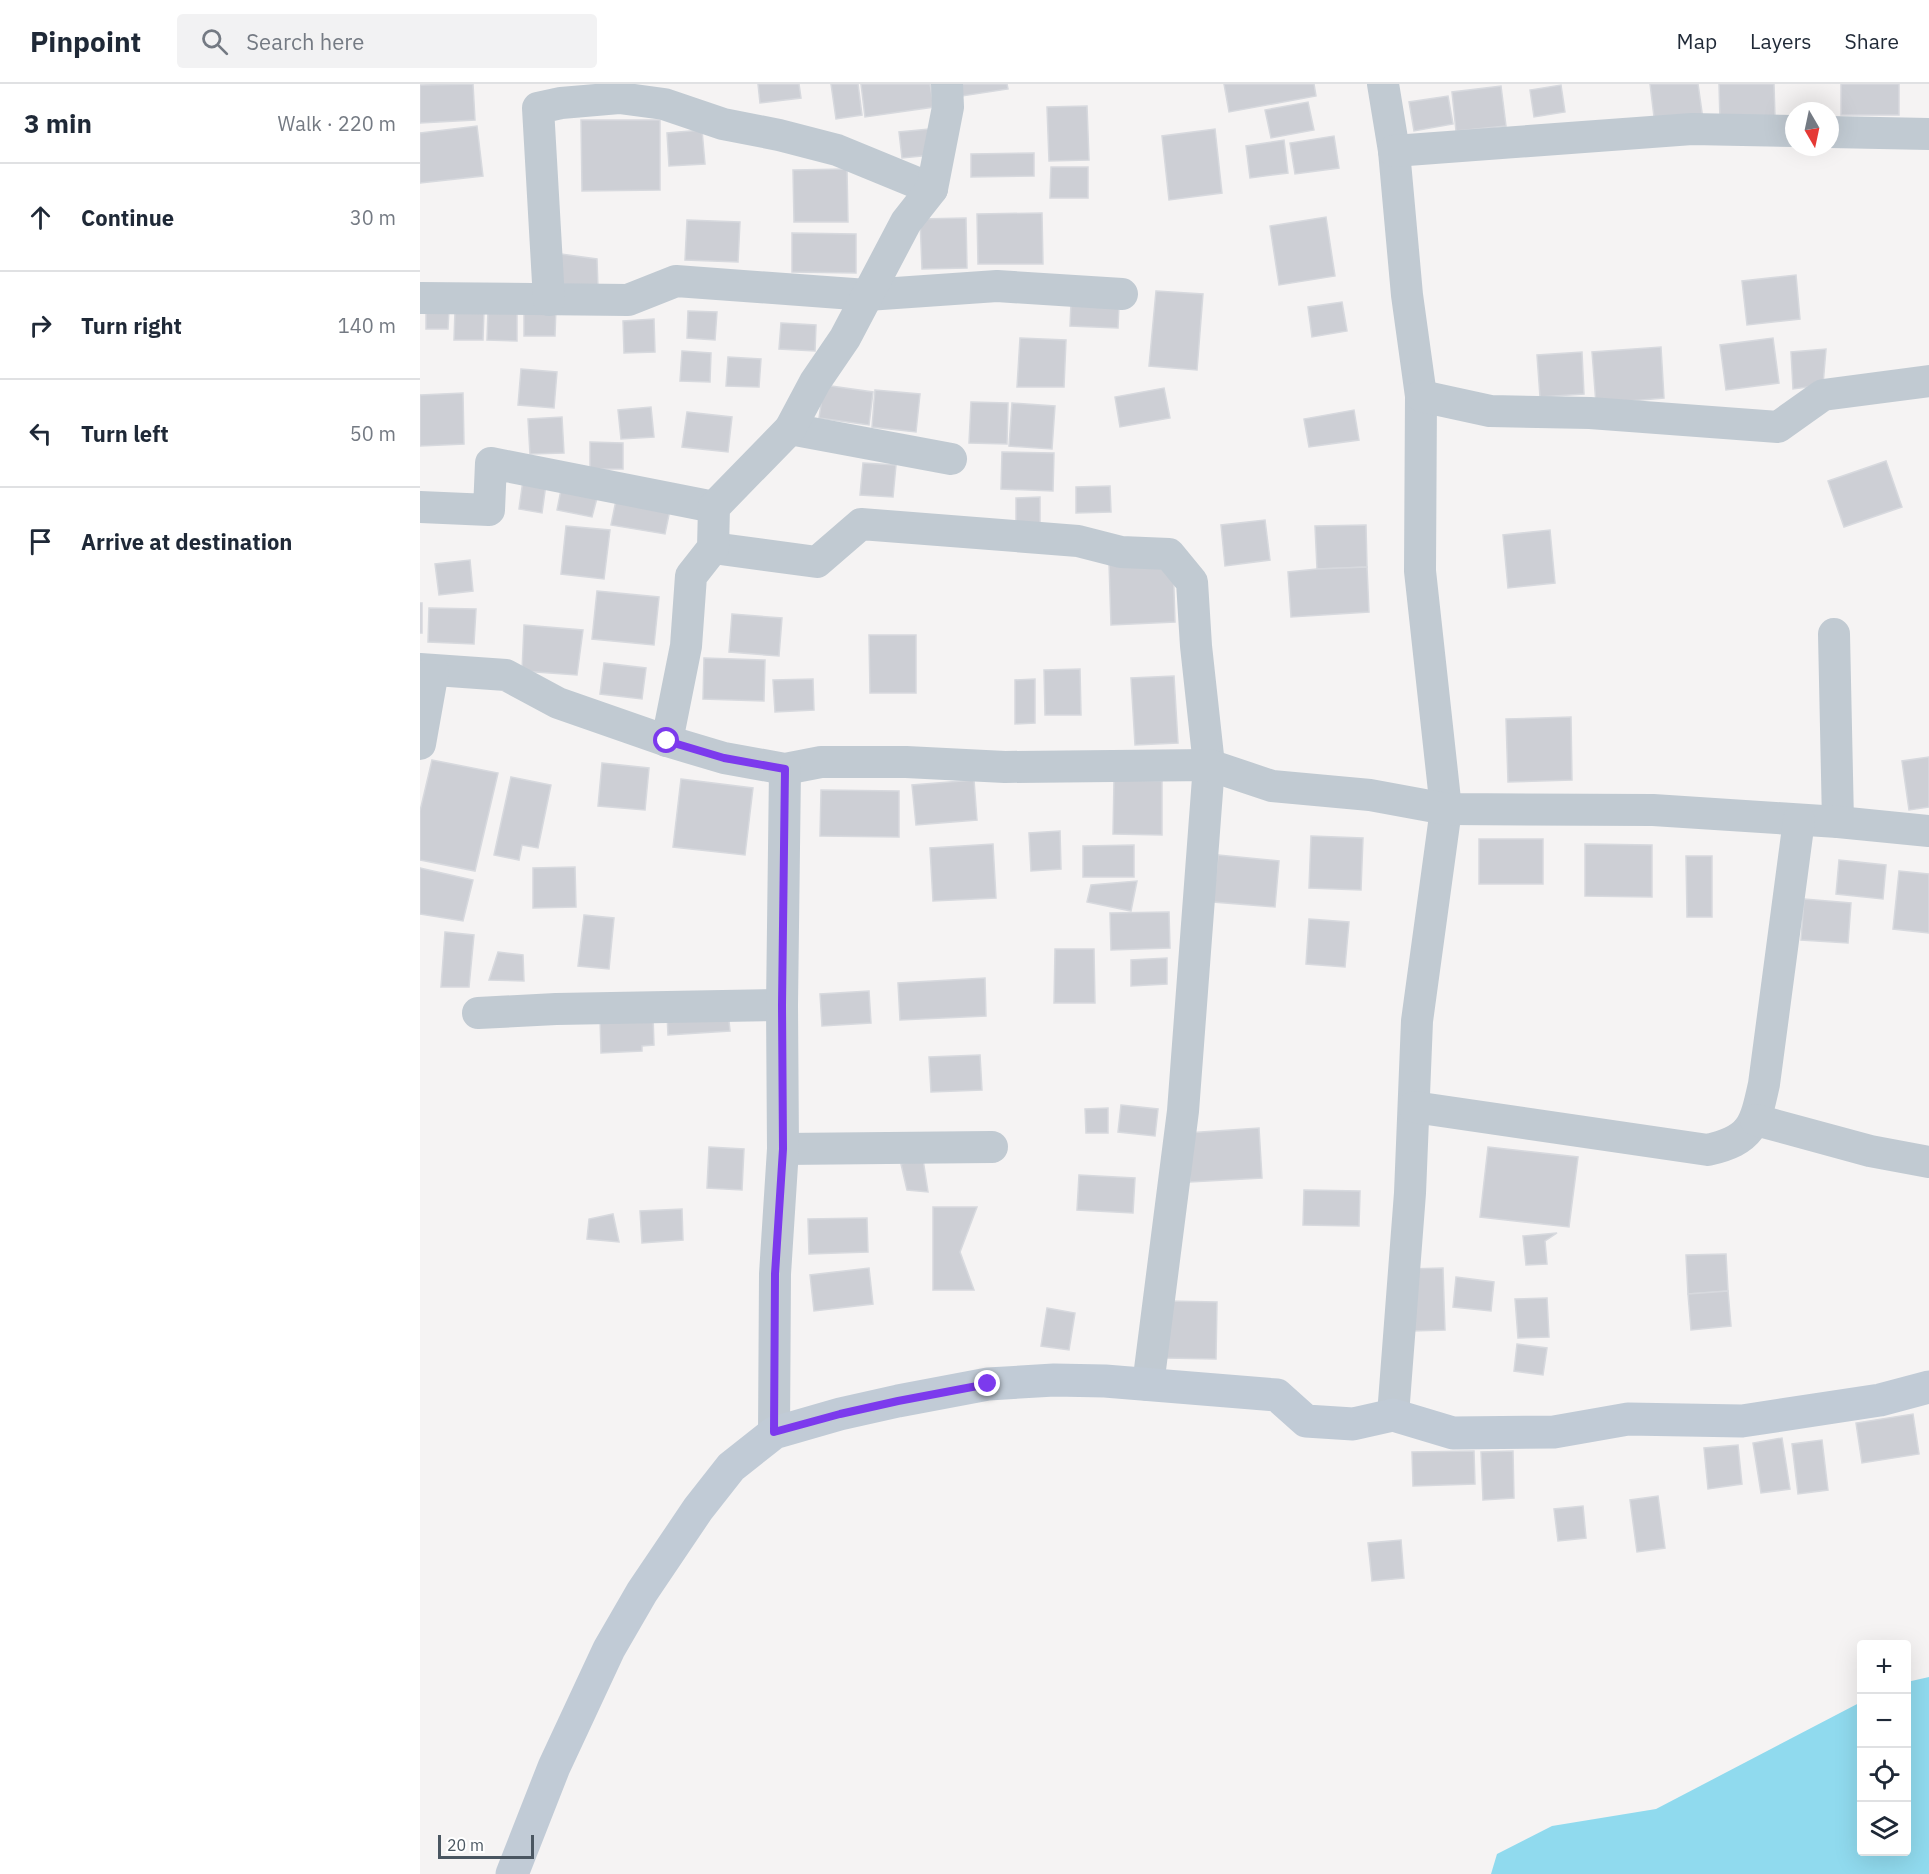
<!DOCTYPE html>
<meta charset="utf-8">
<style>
body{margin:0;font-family:"IBM Plex Sans",sans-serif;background:#f2f2f3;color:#1f2937}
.controls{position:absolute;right:18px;bottom:18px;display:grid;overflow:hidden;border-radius:6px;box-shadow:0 6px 24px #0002}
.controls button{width:54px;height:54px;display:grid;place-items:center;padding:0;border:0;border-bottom:2px solid #e0e1e3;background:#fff;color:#1f2937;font:30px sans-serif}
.compass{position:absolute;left:1365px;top:18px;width:54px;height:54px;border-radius:50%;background:#fff;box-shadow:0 6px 24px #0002;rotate:171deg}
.scale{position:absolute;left:18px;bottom:15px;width:96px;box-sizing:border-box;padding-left:6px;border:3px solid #4a5661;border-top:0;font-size:16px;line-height:21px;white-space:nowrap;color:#4a5661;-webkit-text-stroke:4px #fff;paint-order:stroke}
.stop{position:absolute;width:18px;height:18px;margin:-14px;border:4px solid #7c3aed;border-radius:50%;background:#fff}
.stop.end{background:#7c3aed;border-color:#fff;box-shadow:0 2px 6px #0008}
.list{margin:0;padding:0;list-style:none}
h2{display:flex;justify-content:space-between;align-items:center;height:78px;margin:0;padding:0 24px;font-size:26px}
h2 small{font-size:20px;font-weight:400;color:#747a83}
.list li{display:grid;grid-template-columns:39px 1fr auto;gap:18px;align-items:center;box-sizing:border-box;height:108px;padding:0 24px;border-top:2px solid #e0e1e3}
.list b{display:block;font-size:22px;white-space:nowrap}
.list em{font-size:20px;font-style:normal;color:#747a83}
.icon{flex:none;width:33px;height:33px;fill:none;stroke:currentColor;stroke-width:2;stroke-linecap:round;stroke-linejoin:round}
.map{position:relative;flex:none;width:1509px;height:1790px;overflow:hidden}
header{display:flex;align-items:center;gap:36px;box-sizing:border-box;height:84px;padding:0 30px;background:#fff;border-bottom:2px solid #e0e1e3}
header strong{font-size:28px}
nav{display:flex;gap:33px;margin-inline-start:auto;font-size:21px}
.search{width:420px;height:54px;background:#f2f2f3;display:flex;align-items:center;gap:15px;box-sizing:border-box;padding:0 21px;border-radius:6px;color:#747a83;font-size:22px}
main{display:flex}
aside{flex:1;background:#fff}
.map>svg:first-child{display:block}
.water{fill:#90daee}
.building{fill:#cdcfd5;stroke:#d7d9de;stroke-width:1.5}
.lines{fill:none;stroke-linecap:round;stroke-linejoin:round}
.street{stroke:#c1cad2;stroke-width:32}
.secondary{stroke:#c1cbd6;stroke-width:33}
.route{stroke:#7c3aed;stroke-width:8}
</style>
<header>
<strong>Pinpoint</strong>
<div class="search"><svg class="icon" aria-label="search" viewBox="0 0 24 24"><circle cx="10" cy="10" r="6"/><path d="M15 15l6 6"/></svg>Search here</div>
<nav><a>Map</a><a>Layers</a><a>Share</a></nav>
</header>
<main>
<aside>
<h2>3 min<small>Walk · 220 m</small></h2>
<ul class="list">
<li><svg class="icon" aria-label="ahead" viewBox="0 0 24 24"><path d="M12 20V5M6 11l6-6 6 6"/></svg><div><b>Continue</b></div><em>30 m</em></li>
<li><svg class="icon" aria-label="right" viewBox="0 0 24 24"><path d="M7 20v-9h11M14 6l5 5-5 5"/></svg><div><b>Turn right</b></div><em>140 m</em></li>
<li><svg class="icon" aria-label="left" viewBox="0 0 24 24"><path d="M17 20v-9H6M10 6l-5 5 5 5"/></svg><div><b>Turn left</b></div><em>50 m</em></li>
<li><svg class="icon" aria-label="arrive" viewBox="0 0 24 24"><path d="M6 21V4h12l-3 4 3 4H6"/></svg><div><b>Arrive at destination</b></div></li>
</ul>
</aside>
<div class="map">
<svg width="1509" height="1790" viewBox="0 0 1509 1790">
<rect width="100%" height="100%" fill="#f5f3f3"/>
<path class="water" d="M1509 1593V1790H1071L1077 1770 1132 1742 1236 1725 1441 1618 1442 1768H1486L1487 1598Z"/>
<g class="building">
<path d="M53 0 55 36 0 39V1Z"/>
<path d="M338 0H379L381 14 340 19Z"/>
<path d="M411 0H438L442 31 416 35Z"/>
<path d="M441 0H510L514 23 445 33Z"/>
<path d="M540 0H587L588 5 542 12Z"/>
<path d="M804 0H894L896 12 809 28Z"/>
<path d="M1230 0H1278L1283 35 1235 41Z"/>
<path d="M1299 0H1354L1355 34 1300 37Z"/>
<rect x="1421" y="0" width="58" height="31"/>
<path d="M1141 1 1145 28 1114 33 1110 6Z"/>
<path d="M1081 2 1086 42 1036 47 1032 8Z"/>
<path d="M1028 12 1033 40 994 47 989 18Z"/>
<path d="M888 18 894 46 851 54 845 26Z"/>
<path d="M667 22 669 76 629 77 627 23Z"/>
<path d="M161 36H240V106L162 107Z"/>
<path d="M57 42 63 92 0 99V49Z"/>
<path d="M509 45 512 71 482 74 479 48Z"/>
<path d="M795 45 802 109 749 116 742 52Z"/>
<path d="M282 46 285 80 249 82 247 49Z"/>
<path d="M914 52 919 84 875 90 870 59Z"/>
<path d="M864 56 868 89 830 94 826 62Z"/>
<path d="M614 69V92L551 93V70Z"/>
<path d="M631 83H668V114H630Z"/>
<path d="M427 85 428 138H374L373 86Z"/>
<path d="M622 129 623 180H558L557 130Z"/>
<path d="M906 133 915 192 859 201 850 142Z"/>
<path d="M546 134 547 184 502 185 500 135Z"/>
<path d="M267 136 320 138 318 178 265 176Z"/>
<path d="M372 149 436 150V189L372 188Z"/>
<path d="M141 170 177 175 178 205 142 200Z"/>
<path d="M1376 191 1380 235 1327 241 1322 197Z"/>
<path d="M736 207 783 210 777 286 729 282Z"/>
<path d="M922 218 927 247 892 253 888 223Z"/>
<path d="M651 219 699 221 698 244 650 242Z"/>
<path d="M104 223H136L135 252H104Z"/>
<path d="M6 224 29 225 28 245H6Z"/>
<path d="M35 226H64L63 256H34Z"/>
<path d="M68 226H97V257L67 256Z"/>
<path d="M268 227 297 228 295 256 267 254Z"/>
<path d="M234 235 235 268 204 269 203 237Z"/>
<path d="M361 239 396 241 395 267 359 265Z"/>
<path d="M600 254 646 256 644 303H597Z"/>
<path d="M1353 254 1359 299 1306 306 1300 261Z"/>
<path d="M1241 263 1244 314 1176 320 1172 268Z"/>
<path d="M1406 265 1403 301 1373 305 1371 268Z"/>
<path d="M262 267 291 269 290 298 260 297Z"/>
<path d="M1162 268 1164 310 1120 313 1117 271Z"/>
<path d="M308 273 341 275 339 303 306 302Z"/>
<path d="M101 285 137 288 134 324 98 321Z"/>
<path d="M404 301 453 308 449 341 399 334Z"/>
<path d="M744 304 750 334 700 343 695 313Z"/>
<path d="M455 306 500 310 496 348 452 343Z"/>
<path d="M43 309 44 360 0 362V311Z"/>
<path d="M551 318 588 319 587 360 549 359Z"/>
<path d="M592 319 635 322 632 365 589 362Z"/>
<path d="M231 323 234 353 201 355 198 326Z"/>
<path d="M934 326 939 356 889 363 884 335Z"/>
<path d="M267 328 312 333 308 368 262 363Z"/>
<path d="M142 333 144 369 110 370 108 335Z"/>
<path d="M170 358 203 359V385H170Z"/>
<path d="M582 368 634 369 633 407 581 405Z"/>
<path d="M1466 377 1482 423 1424 443 1408 397Z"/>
<path d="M443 379 476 381 473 413 440 411Z"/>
<path d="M103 396 126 400 122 429 99 425Z"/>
<path d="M690 402 691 428 656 429V403Z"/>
<path d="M141 406 177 414 172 433 137 426Z"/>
<path d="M197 411 251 421 245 450 191 441Z"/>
<path d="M620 413V441H596V414Z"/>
<path d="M845 436 850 476 805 482 801 441Z"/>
<path d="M946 441 947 483 897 485 895 442Z"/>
<path d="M146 442 190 446 184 495 141 490Z"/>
<path d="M1130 446 1135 499 1088 504 1083 451Z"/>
<path d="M50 476 53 507 19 511 15 480Z"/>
<path d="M753 476 755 538 691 541 689 479Z"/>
<path d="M947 483 949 528 871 533 868 488 897 485Z"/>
<path d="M177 507 239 513 234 561 172 555Z"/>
<rect x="0" y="519" width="2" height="30"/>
<path d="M9 524 56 525 54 560 8 558Z"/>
<path d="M312 530 362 534 359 572 309 568Z"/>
<path d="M104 541 163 546 157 591 102 587Z"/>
<path d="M449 551H496V609H450Z"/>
<path d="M284 574 345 576 344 617 283 615Z"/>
<path d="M184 579 226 584 222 615 180 610Z"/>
<path d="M660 585 661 631H625L624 586Z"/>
<path d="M754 592 758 659 715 661 711 594Z"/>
<path d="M393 595 394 626 355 628 353 596Z"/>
<path d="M615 595V639L595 640V596Z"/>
<path d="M1151 633 1152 696 1088 698 1086 635Z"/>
<path d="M1509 673V723L1489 726 1482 677Z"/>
<path d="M12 676 78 689 55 787 0 776V727Z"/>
<path d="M182 679 229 684 225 726 178 722Z"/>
<path d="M91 693 131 701 118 764 102 761 99 776 74 771Z"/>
<path d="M261 695 333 704 325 771 253 763Z"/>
<path d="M554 696 557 736 496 741 492 701Z"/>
<path d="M694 696 742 697V751L693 750Z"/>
<path d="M401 706 479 707V753L400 752Z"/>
<path d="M640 747 641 785 611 787 609 749Z"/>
<path d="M891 752 943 754 941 806 889 804Z"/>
<rect x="1059" y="755" width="64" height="45"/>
<path d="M573 760 576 814 513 817 510 764Z"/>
<path d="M1165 760 1232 761V813L1165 812Z"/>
<path d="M714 761V793H663V762Z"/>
<path d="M798 771 859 777 855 823 793 818Z"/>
<path d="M1266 772H1292V833H1267Z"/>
<path d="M1419 776 1466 781 1463 815 1416 810Z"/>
<path d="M155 783 156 823 113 824V784Z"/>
<path d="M0 784 53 796 43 837 0 830Z"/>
<path d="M1479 787 1509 790V849L1473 845Z"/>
<path d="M717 797 711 827 667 818 671 801Z"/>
<path d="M1384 815 1431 819 1428 859 1381 856Z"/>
<path d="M749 828 750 864 691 866 690 829Z"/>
<path d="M164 831 194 834 189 885 158 882Z"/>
<path d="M889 835 929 838 925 883 886 880Z"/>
<path d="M25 848 54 851 49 903H21Z"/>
<path d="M635 865H674L675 919H634Z"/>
<path d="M78 868 103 871 104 897 69 896Z"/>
<path d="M747 874V900L711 902V876Z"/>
<path d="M565 894 566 932 480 936 478 899Z"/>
<path d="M449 907 451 939 402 942 400 910Z"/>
<path d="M308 927 310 947 248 951 247 931Z"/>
<path d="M233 932 234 961 222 962V967L181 969 180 933Z"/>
<path d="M560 971 562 1006 511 1008 509 973Z"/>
<path d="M701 1021 738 1025 735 1052 698 1048Z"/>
<path d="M688 1024V1049H666L665 1025Z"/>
<path d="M839 1044 842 1094 770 1098 767 1049Z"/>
<path d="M289 1063 324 1065 322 1106 287 1104Z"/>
<path d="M1068 1063 1158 1073 1149 1143 1060 1133Z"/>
<path d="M503 1075 508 1108 487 1106 481 1080Z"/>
<path d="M659 1091 715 1094 713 1129 657 1126Z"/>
<path d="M884 1106 940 1107 939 1142 883 1141Z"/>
<path d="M513 1123H557L540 1168 554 1206H513Z"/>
<path d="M262 1125 263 1156 222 1159 220 1127Z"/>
<path d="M193 1130 199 1158 167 1155 169 1135Z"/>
<path d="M447 1134 448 1168 389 1170 388 1135Z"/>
<path d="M1137 1149 1125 1157 1127 1180 1106 1181 1103 1152Z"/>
<path d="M1306 1170 1308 1207 1268 1210 1266 1171Z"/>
<path d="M449 1184 453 1220 394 1227 390 1191Z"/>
<path d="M1023 1184 1025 1246 991 1247 989 1185Z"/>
<path d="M1036 1193 1074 1198 1071 1227 1033 1223Z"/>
<path d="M1308 1207 1311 1242 1271 1246 1268 1210Z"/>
<path d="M1127 1214 1129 1253 1098 1254 1095 1215Z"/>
<path d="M747 1217 797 1218 796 1275 746 1274Z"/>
<path d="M627 1224 655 1229 649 1266 621 1262Z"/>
<path d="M1097 1260 1127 1264 1123 1291 1094 1287Z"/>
<path d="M1493 1330 1499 1370 1442 1379 1436 1339Z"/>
<path d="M1362 1354 1370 1405 1341 1409 1333 1359Z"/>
<path d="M1402 1356 1408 1406 1378 1410 1372 1360Z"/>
<path d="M1318 1361 1322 1400 1288 1405 1284 1364Z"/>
<path d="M1054 1367 1055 1400 993 1402 992 1368Z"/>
<path d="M1093 1367 1094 1414 1063 1416 1061 1368Z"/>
<path d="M1238 1412 1245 1464 1217 1468 1210 1416Z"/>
<path d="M1163 1422 1166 1454 1138 1457 1134 1425Z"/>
<path d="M981 1456 984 1494 952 1497 948 1459Z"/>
</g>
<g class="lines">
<g class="street">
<path d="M963 0 974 67 987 211 1001 312 1000 487 1026 725 997 937 990 1109 973 1331"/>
<path d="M1410 48 1509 50"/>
<path d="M974 67 1272 45 1374 47"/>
<path d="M0 214 208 216 256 197 447 211 577 202 702 210"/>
<path d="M129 216 118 24 141 19 199 14 244 20 303 40 359 51 417 66 512 105"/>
<path d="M1001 312 1070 327 1170 329 1358 343 1403 311 1509 297"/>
<path d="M370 345 531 375"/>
<path d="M0 423 69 426 71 379 294 423"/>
<path d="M293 464 397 478 441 440 658 457 701 468 749 470 772 498 776 562 789 681 763 1027 728 1301"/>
<path d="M1414 550 1418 738"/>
<path d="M0 585 86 591 138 619 247 657 304 674 365 685 401 678H486L585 683 789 681 852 702 950 711 1026 725 1233 726 1418 738 1509 747"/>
<path d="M247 657 266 562 271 492 293 464 294 423 370 345 395 298 425 254 486 138 512 105 528 23 527 0"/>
<path d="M0 660 13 587"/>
<path d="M58 929 136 925 362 921"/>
<path d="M994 1023 1288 1066C1332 1056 1335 1041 1344 1000L1379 736"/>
<path d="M1336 1036 1450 1067 1509 1078"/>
<path d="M363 1065 572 1063"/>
<path d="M354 1349 355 1190 363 1065 362 921 365 685"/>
</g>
<path class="secondary" d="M92 1790 134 1683 189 1565 222 1508 278 1425 311 1383 354 1349 420 1330 478 1317 568 1300 634 1296 685 1297 857 1311 886 1337 933 1340 973 1331 1033 1349 1134 1348 1208 1335 1322 1337 1460 1316 1509 1303"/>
</g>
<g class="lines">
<path class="route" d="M247 657 304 674 365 685 362 921 363 1065 355 1190 354 1348 420 1330 478 1317 568 1300"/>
</g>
</svg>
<div class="controls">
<button>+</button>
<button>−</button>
<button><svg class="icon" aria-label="locate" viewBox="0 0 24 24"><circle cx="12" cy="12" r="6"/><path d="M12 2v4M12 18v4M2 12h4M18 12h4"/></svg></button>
<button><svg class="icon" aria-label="layers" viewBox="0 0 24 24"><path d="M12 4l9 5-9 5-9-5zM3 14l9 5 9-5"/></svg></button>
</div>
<svg class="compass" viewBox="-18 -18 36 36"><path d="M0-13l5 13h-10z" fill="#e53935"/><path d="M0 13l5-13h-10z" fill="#747a83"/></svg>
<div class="scale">20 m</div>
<div class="stop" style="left:247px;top:657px"></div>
<div class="stop end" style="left:568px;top:1300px"></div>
</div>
</main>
